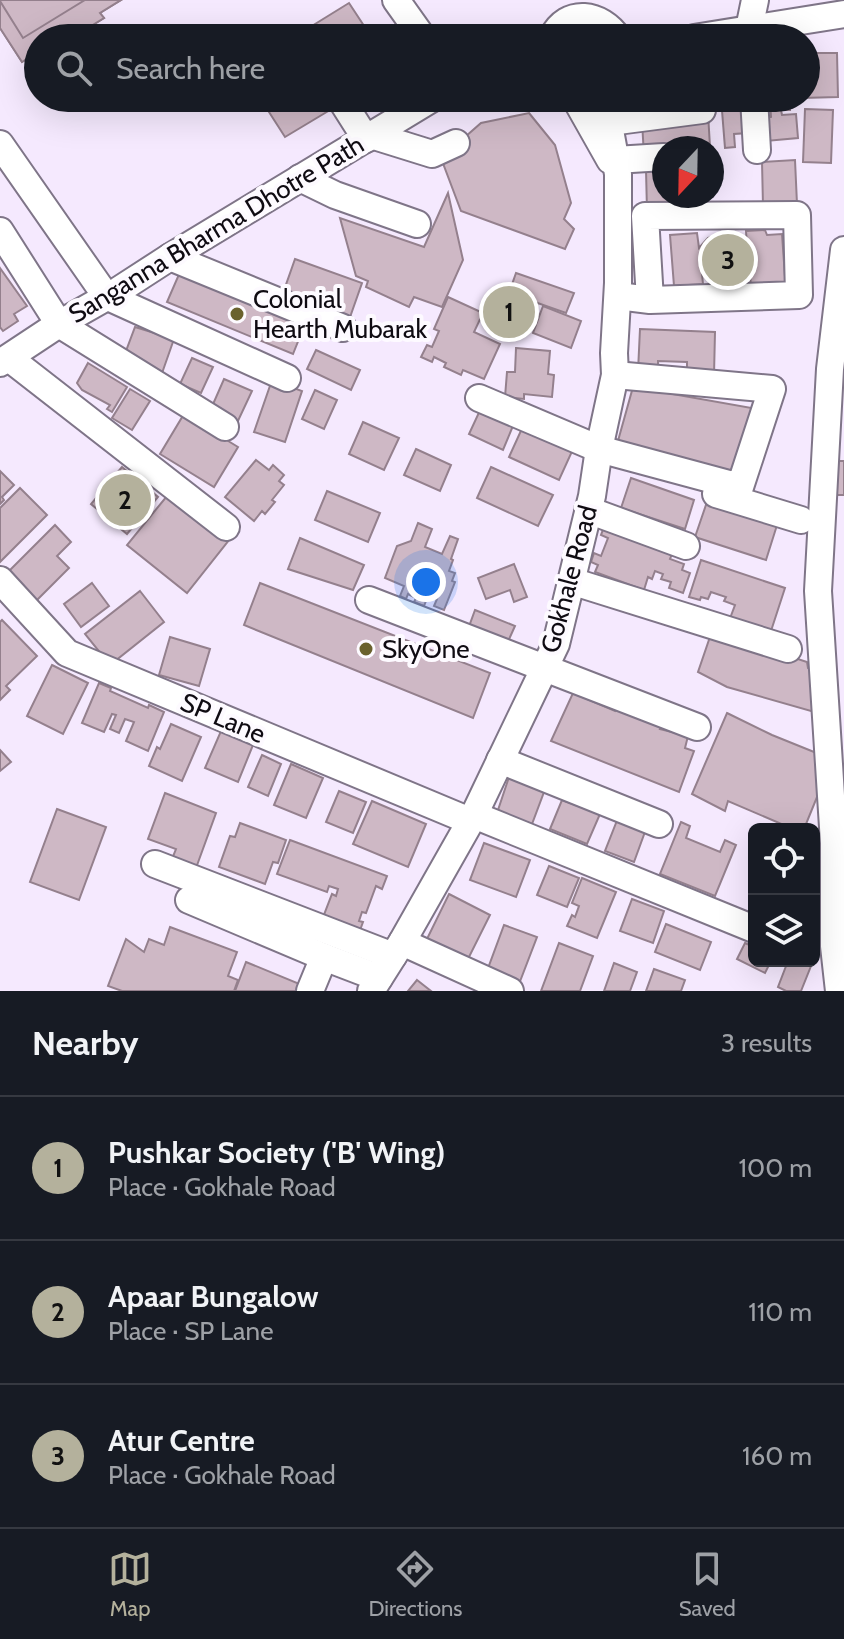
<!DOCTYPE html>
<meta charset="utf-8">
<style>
body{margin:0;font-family:Cabin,sans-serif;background:#20242c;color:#f1f3f6}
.controls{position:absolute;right:24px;bottom:24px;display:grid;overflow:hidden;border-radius:12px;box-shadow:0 8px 32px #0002}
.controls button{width:72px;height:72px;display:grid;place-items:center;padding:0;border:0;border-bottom:2px solid #363941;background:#171b24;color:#f1f3f6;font:40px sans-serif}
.compass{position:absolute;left:652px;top:136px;width:72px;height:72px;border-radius:50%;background:#171b24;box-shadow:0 8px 32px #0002;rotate:202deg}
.you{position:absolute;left:426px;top:582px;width:28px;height:28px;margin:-20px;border:6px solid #fff;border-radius:50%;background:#1a73e8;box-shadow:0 0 0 12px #1a73e833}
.badge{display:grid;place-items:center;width:52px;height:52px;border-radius:50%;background:#b4b19c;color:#111;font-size:26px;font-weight:700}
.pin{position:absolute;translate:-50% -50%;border:4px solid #fff;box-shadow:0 2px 8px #0006}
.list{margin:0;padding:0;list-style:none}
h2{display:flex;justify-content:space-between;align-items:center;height:104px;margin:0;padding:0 32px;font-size:34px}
h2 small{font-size:26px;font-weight:400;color:#9ea1a6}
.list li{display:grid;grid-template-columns:52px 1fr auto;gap:24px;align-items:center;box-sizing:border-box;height:144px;padding:0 32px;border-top:2px solid #363941}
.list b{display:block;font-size:30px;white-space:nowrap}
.list p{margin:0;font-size:26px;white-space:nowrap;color:#9ea1a6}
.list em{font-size:26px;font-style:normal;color:#9ea1a6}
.icon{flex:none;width:44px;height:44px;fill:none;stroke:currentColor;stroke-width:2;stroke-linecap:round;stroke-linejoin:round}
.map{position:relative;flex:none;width:844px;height:991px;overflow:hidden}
.search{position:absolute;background:#171b24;box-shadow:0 8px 32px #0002;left:24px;right:24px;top:24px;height:88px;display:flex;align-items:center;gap:20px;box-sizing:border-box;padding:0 28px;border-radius:44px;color:#9ea1a6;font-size:30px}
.sheet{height:536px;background:#171b24}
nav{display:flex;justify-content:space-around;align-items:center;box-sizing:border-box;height:112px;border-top:2px solid #363941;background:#171b24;font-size:22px;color:#9ea1a6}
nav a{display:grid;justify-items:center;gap:4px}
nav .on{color:#b4b19c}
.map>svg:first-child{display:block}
.building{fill:#ceb8c5;stroke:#94808d;stroke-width:2}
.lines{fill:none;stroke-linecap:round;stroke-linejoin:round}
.minor-casing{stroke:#7f7588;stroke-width:30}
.minor{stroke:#fff;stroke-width:26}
.poi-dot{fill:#6a612d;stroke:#fdfaff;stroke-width:3}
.labels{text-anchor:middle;stroke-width:8;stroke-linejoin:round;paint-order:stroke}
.street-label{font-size:26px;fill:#0f0b12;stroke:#fdfaff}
.poi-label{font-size:26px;fill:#0f0b12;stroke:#fdfaff;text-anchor:start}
</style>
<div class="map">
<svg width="844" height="991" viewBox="0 0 844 991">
<rect width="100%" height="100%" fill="#f5e9fe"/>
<g class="building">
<path d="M0 0H121L100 13 104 18 83 31 79 26 60 38H38V52L22 62 0 28Z"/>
<path d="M85 0H121L100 13 104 18 83 31 79 26 60 38H38V52L22 62 0 28V1L23 38Z"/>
<path d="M349 3 372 38H313L307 29Z"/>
<path d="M806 53H837L838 97 801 98H806Z"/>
<path d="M260 98H322L330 110 285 137Z"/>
<path d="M643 98H710V99L637 108Z"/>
<path d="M721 98H746L748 133 734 134 735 147 725 148Z"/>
<path d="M762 98H795L789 99 790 110H781L782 115 796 114 798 138 766 141 764 118 771 117 770 102H762Z"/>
<path d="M805 109 833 110 831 163 803 162Z"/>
<path d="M529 113 555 145 571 203 564 219 574 229 565 249 461 211 441 158 481 123Z"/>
<path d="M708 113 710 147 664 148 644 156 642 121Z"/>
<path d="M795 160 797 204 763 206 762 162Z"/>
<path d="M664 169V196H691L692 209 672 203 657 202 658 210 647 211 646 170Z"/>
<path d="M448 193 463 260 442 307 414 297 409 307 366 287 368 281 356 276 340 218 424 247Z"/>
<path d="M765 230 767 235 782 234 786 291 751 289 750 273 738 280 728 281 711 280 702 274 703 284 674 286 670 235 697 233 699 248 708 238 717 236H729L740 239 747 247 746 231Z"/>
<path d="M295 259 362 283 349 320 282 296Z"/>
<path d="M0 268 27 306 14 314 18 321 3 331 0 327Z"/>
<path d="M180 272 305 324 293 354 167 302Z"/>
<path d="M516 273 574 293 566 313 509 293Z"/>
<path d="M497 293 530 304 520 332 488 321Z"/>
<path d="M448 297 483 313 474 332 500 344 484 379 463 370 461 375 444 367 446 363 434 357 432 362 421 357 427 345 432 347 439 331 434 329Z"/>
<path d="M543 306 581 321 571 348 533 333Z"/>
<path d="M135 327 174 339 161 376 123 359Z"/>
<path d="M640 329 715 332 714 375 687 374V362L658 361V372L638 371Z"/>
<path d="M516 348 550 351 548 374 554 375 552 397 524 394V399L505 397 507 372H515Z"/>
<path d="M316 350 360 370 351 390 307 369Z"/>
<path d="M192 358 213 367 201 393 180 384Z"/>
<path d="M88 363 127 387 112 412 107 409 110 405 82 390 77 383Z"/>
<path d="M224 379 252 391 237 423 210 411Z"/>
<path d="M272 380 302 391 285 442 254 432Z"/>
<path d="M633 387 763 410 739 483 616 448Z"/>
<path d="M130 389 150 401 132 430 112 418Z"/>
<path d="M315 390 337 400 324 429 302 419Z"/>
<path d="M482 406 515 421 503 450 469 434Z"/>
<path d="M184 414 238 447 214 487 160 454Z"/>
<path d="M363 422 399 438 384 470 349 454Z"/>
<path d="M524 424 574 447 559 480 509 457Z"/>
<path d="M416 449 451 465 440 491 404 475Z"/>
<path d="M256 460 269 470 273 465 284 475 279 481 284 485 272 500 275 502 265 514 262 511 254 521 225 497Z"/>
<path d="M834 461H844V495H833Z"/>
<path d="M122 467 158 497 127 534 91 504Z"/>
<path d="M491 467 553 495 538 526 477 498Z"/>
<path d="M0 471 14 485 2 497 4 500 0 504Z"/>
<path d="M631 478 694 500 685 529 621 508Z"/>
<path d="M20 488 47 515 0 562V508Z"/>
<path d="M327 491 380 513 368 542 315 520Z"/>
<path d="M181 495 229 540 187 593 127 545 167 496Z"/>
<path d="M708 499 778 522 766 560 695 537Z"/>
<path d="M418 523 432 529 425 547 442 554 450 536 458 539 451 559 453 560 449 571 455 573 452 581 455 582 444 610 434 606 437 599 428 596 424 606 414 602 416 598 408 594 406 599 400 596 404 586 385 578 397 546 411 541Z"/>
<path d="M55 525 71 542 57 556 69 568 34 603 6 574Z"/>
<path d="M604 527 676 544 670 559 684 564 682 570 690 573 683 593 669 588 671 582 661 579 663 574 655 571 652 579 648 577 644 590 595 572 598 565 591 562 594 553 601 556 608 538 601 535Z"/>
<path d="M300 538 364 565 353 590 288 569Z"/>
<path d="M701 560 785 588 770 634 729 621 735 605 724 601 726 597 711 592 708 599 701 597 700 600 689 597Z"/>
<path d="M514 564 527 597 514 602 510 590 486 599 478 578Z"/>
<path d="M92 583 109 606 81 627 64 604Z"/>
<path d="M260 583 490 673 473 718 244 625Z"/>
<path d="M140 591 164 622 110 665 85 634Z"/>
<path d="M475 610 515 626 506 646 467 632Z"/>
<path d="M2 620 37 656 6 686 10 690 0 700V622Z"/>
<path d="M712 631 807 662 808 668 822 674 818 713 727 687 698 672Z"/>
<path d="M170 637 210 649 199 686 159 675Z"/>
<path d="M52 665 88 683 63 734 27 716Z"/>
<path d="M99 683 111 688 110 691 148 708 149 705 164 712 148 751 126 741 134 722 125 719 119 733 110 729 116 715 112 714 104 732 82 723Z"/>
<path d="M573 693 615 711 619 702 665 719 660 729 688 736 685 748 694 751 679 792 551 741Z"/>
<path d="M727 713 772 735 824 756 826 775 804 829H793L728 801 725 811 692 794Z"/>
<path d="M171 724 201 737 182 781 149 766 157 747 160 749Z"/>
<path d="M221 731 253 745 238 782 205 768Z"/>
<path d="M0 750 11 762 0 771Z"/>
<path d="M262 755 281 764 268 796 248 787Z"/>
<path d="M291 764 323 778 306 818 274 805Z"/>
<path d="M509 777 544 792 532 824 497 813Z"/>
<path d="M339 791 366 802 353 833 326 822Z"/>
<path d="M165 793 216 813 196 868 172 859 176 849 148 839Z"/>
<path d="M562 800 600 814 587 844 550 829Z"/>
<path d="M372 801 426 824 408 867 353 844Z"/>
<path d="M57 809 106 827 79 900 30 882Z"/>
<path d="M618 818 646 829 634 862 605 851Z"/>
<path d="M681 822 690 826 686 838 720 852 725 840 736 845 715 896 660 874Z"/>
<path d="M240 823 286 840 278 863 273 862 265 884 219 867 230 836 235 837Z"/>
<path d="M290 840 387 876 382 889 376 886 366 913 362 912 359 921 363 922 359 933 322 920 332 894 336 896 338 889 329 886 327 892 277 874Z"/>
<path d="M484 843 530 860 516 897 470 880Z"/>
<path d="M549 866 579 878 567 907 537 895Z"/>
<path d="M582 878 616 892 597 938 567 926 572 915 575 917 579 906 572 903Z"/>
<path d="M449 894 490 915 465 965 424 945Z"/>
<path d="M632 899 664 911 653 943 620 931Z"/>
<path d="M814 907 821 910 816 923 821 925 817 935 814 934Z"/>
<path d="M666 924 711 942 700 970 655 952Z"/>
<path d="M504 925 537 937 519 984 487 971Z"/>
<path d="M170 927 237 952 228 976 238 980 234 991H122L108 986 126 939 144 952 149 939 164 945Z"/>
<path d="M559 943 593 956 580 991H541Z"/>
<path d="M745 943 754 947V961H771L765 973 737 959Z"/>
<path d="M788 961H813L801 991H786L778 987Z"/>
<path d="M246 962 302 985 300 991H235Z"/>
<path d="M614 963 637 972 630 991H604Z"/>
<path d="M654 969 685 980 681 991H646Z"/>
<path d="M417 980 431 991H408Z"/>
</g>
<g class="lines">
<g class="minor-casing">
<g id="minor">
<path d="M396 0 423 38"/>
<path d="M552 38C567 7 601 13 618 38"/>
<path d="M694 38 844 14"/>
<path d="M749 38V29L755 0"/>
<path d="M340 98 366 139"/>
<path d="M575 98 610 160"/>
<path d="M754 98 757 150"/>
<path d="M610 122 702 110"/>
<path d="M371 135 432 154 456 143"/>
<path d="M0 144 106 296 287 378"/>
<path d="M615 160 664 157"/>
<path d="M300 178 335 195 417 224"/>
<path d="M0 231 59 324 225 427"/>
<path d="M170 257 343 328"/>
<path d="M618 296 650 300 799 295 797 215 645 216 650 300"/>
<path d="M9 358 226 527"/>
<path d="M0 363 59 324 119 290 170 257 433 98"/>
<path d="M479 398 599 449 740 487 772 389 615 375"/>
<path d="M716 494 801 520"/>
<path d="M588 510 686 546"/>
<path d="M0 580 67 653 470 821"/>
<path d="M571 581 788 649"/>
<path d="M369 600 697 727"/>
<path d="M500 760 659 824"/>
<path d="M474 815 754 929"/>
<path d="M155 864 393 956"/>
<path d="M189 900 324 957 379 978"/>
<path d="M402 942 510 991"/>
<path d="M310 991 324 957"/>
<path d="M371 991 402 942 474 815 556 644 592 496 599 449 615 375 614 353 618 283V174L610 130 609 98"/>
<path d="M839 991 834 946V843L818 591 830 369 844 250"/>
</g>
</g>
<use href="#minor" class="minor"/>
</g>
<g class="poi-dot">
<circle cx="237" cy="314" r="8"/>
<circle cx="366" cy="649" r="8"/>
</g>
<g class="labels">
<g class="street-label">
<text transform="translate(216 229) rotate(-31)" y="9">Sanganna Bharma Dhotre Path</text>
<text transform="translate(569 579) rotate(-75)" y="9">Gokhale Road</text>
<text transform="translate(223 718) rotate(23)" y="9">SP Lane</text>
</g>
<g class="poi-label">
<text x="253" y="308">Colonial<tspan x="253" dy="30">Hearth Mubarak</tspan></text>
<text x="382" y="658">SkyOne</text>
</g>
</g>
</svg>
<div class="controls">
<button><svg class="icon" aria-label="locate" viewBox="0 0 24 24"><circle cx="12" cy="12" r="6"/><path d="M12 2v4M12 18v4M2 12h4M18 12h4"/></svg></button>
<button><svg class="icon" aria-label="layers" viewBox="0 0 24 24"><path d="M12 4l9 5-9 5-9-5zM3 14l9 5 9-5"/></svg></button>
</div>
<svg class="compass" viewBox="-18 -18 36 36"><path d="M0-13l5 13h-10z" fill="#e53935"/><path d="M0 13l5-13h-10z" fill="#9ea1a6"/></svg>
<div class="you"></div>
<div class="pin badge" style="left:509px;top:312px">1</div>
<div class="pin badge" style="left:125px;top:500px">2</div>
<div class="pin badge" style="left:728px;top:260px">3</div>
<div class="search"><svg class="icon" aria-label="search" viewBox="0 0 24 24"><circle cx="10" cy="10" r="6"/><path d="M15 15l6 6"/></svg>Search here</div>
</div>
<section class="sheet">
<h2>Nearby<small>3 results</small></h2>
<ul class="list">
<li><span class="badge">1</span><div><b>Pushkar Society ('B' Wing)</b><p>Place · Gokhale Road</p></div><em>100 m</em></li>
<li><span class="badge">2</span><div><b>Apaar Bungalow</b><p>Place · SP Lane</p></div><em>110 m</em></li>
<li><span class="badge">3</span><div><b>Atur Centre</b><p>Place · Gokhale Road</p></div><em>160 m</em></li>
</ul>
</section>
<nav>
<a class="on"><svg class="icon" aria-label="map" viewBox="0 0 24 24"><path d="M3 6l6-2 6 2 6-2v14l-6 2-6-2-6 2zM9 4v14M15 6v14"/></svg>Map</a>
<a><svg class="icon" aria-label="directions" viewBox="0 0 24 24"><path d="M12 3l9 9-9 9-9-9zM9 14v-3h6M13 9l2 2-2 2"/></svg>Directions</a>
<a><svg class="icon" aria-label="saved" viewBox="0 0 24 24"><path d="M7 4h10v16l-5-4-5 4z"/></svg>Saved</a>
</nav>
